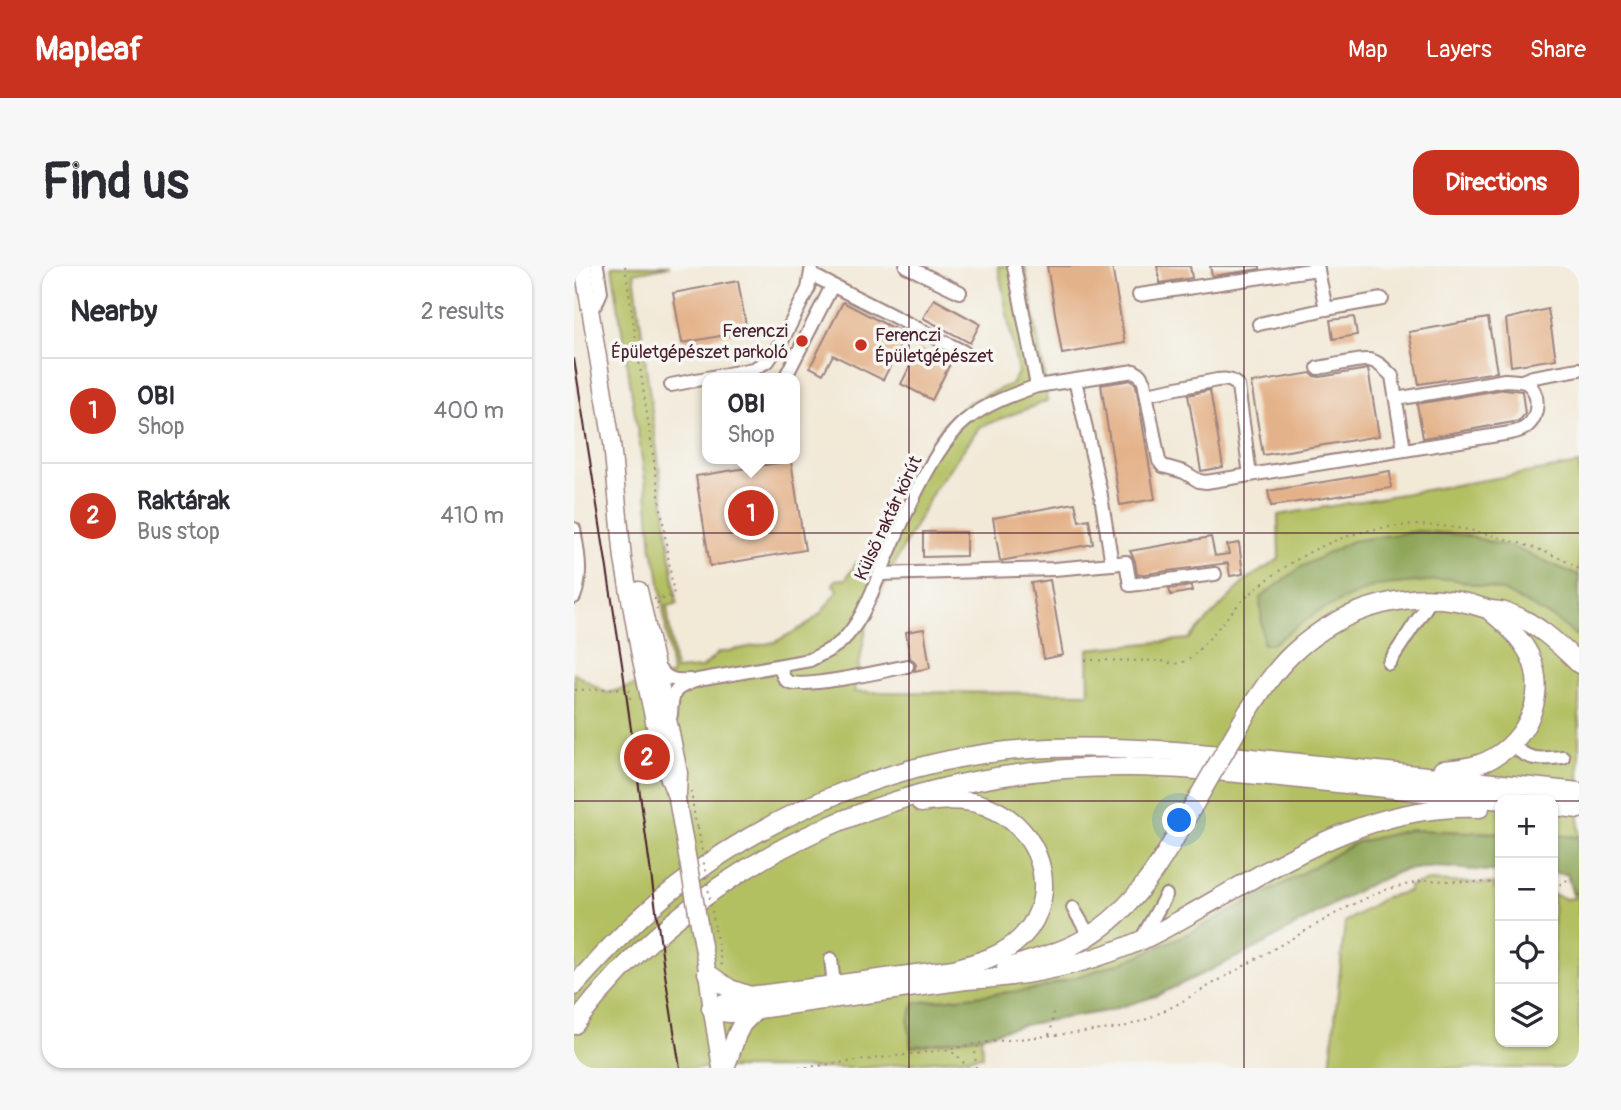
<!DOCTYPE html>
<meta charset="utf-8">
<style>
body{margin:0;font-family:Pangolin,sans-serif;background:#f7f7f7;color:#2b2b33}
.controls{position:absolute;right:21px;bottom:21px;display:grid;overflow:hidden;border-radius:14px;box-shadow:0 2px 5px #0004}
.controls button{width:63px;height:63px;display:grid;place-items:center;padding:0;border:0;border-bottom:2px solid #e1e1e2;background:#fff;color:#2b2b33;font:35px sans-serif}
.you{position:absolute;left:606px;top:555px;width:24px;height:24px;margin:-18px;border:5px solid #fff;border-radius:50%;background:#1a73e8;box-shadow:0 0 0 10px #1a73e833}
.badge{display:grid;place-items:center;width:46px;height:46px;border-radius:50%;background:#c8321e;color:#fff;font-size:23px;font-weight:700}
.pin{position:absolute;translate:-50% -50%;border:4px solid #fff;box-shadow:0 2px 7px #0006}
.popup{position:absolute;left:128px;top:107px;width:98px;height:91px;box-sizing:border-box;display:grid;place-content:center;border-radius:14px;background:#fff;filter:drop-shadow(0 2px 5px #0005);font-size:23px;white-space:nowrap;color:#7c7c81}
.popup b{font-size:26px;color:#2b2b33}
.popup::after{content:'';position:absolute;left:50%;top:100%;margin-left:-14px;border:14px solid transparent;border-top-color:#fff}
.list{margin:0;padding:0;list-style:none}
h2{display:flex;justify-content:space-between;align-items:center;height:91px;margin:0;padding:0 28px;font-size:30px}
h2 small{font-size:23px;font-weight:400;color:#7c7c81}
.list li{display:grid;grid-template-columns:46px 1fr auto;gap:21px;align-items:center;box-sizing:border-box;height:105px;padding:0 28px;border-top:2px solid #e1e1e2}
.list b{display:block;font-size:26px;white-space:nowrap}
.list p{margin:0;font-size:23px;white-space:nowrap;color:#7c7c81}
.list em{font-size:23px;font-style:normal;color:#7c7c81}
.icon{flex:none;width:38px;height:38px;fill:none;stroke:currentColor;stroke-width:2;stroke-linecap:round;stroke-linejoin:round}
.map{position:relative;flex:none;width:1005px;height:802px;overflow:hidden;border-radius:21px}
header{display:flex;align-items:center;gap:42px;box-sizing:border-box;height:98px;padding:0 35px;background:#c8321e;color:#fff}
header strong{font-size:33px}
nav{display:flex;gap:38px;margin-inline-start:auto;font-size:24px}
.intro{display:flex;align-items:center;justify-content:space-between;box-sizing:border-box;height:168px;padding:0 42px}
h1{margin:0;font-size:49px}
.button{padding:18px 32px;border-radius:21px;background:#c8321e;color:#fff;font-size:24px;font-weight:700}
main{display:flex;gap:42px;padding:0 42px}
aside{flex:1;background:#fff;border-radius:21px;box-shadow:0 2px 5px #0004}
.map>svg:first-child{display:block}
.green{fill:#b3c062;stroke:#7e7046;stroke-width:2}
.forest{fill:#8ea658;stroke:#6c6242;stroke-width:2}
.building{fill:#e4b28a}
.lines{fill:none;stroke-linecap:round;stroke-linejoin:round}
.minor-casing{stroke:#9e8481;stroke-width:16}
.major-casing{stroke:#9e8481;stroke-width:19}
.highway-casing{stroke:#9e8481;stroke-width:21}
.path{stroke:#9e8481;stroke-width:2;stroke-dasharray:2 5;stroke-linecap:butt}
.minor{stroke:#fff;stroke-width:12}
.major{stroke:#fff;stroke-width:16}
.highway{stroke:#fff;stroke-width:18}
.tram{stroke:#4a1f2b;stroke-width:2}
.major-bridge-casing{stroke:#9e8481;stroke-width:19;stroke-linecap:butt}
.highway-bridge-casing{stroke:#9e8481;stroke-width:21;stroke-linecap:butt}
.path-bridge{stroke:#9e8481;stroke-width:2;stroke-dasharray:2 5;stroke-linecap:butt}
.major-bridge{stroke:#fff;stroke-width:16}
.highway-bridge{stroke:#fff;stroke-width:18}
.grid{fill:none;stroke:#4a1f2b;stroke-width:2;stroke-opacity:0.55}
.poi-dot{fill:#c8321e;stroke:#f6f6f2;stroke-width:2.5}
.labels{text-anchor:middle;stroke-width:7;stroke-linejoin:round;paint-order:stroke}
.poi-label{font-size:18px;fill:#4a1f2b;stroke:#f6f6f2;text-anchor:end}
.street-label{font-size:18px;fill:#4a1f2b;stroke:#f6f6f2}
</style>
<header>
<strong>Mapleaf</strong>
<nav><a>Map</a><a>Layers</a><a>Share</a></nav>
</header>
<div class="intro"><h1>Find us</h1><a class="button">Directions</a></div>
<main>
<aside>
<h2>Nearby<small>2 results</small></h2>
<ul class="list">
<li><span class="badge">1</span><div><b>OBI</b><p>Shop</p></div><em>400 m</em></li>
<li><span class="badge">2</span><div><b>Raktárak</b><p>Bus stop</p></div><em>410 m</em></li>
</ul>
</aside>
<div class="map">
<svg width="1005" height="802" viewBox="0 0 1005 802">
<rect width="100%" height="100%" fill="#f6f6f2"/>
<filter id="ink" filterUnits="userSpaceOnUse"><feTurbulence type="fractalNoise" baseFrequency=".0143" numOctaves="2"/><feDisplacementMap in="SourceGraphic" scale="14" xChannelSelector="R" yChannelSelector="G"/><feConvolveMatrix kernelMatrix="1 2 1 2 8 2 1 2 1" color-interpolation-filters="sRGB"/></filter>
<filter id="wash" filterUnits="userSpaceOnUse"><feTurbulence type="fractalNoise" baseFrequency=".00686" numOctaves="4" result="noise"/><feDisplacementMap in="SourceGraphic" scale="28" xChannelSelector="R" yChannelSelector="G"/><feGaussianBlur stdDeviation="1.57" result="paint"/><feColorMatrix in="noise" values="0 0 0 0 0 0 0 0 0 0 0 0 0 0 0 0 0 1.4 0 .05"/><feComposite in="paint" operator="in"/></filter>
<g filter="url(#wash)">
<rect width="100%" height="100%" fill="#f2e9d7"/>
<g class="green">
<path d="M38 0H96L60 7 103 338 93 340 101 404 128 402 144 387 201 376 233 359 247 347 264 324 259 319 261 314 272 313 283 296 287 298 294 288 297 289 317 253 346 195 369 159 394 137 437 118 444 107 424 0H451L469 102 473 135 406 161 362 221 324 291 294 352 280 426 515 427 514 383 615 373 672 314 705 293 704 249 1005 198V571L979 569V534H926V567L835 564 781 577 700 623 618 666 555 694 464 723 341 737 337 781 407 770 409 790 288 802H0V407L33 427 98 409 84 303 78 284 73 226Z"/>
<path d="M855 615 922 618 920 623 926 624V776H979V628L992 633 1005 631V802H756L771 656 810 632 835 625V620Z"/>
</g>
<g class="forest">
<path d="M844 265 890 269 943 283 1005 310V372L981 353 929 325 877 313 800 320 745 345 698 378H689L686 332 727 301 778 275Z"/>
<path d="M835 564 926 567V606L863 601 829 604 790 621 684 681 582 730 533 745 449 759 407 770 337 781 334 755 341 737 464 723 555 694 618 666 700 623 781 577Z"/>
<path d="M979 569 1005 571V628L999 629 993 608 979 607Z"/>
</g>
<g id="blocks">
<g class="building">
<path d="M473 0H538L551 77 488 88Z"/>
<path d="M583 0H616L618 12 586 17Z"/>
<path d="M636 0H686V3L638 10Z"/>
<path d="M164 15 173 65 108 77 99 27Z"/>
<path d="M360 33 406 58 396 77 349 52Z"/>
<path d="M269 36 332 69 309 114 259 89 249 108 236 101Z"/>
<path d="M974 43 982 93 937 100 932 53Z"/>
<path d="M780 51 783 69 759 73 756 54Z"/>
<path d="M914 52 923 106 845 118 835 66Z"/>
<path d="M345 82 376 98 358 134 327 118Z"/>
<path d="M794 103 805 170 689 189 677 117 737 107 740 110 746 111Z"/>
<path d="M558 114 562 119 581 233 546 239 527 119Z"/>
<path d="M931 123 948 125 951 148 945 155 849 172 843 138Z"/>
<path d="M636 124 649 201 627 205 614 129Z"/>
<path d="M217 195 231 284 136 300 122 210Z"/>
<path d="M816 205 817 222 697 240 694 225Z"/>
<path d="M501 237 505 255 515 253 519 278 426 295 419 252Z"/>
<path d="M349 266H392V290L349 291Z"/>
<path d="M637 271 641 290 655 288 653 279 665 277 669 308 656 310 654 297 563 309 561 295 556 285Z"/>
<path d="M476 314 489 389 470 393 457 317Z"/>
<path d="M617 320 618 325 597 329 595 323Z"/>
<path d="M350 363 356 402 340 405 342 399 340 395 336 392 332 366Z"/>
</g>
</g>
</g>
<g filter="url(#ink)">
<use href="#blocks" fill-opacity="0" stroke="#9e8481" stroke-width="2"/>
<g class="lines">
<g class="minor-casing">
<g id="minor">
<path d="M332 0 386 26"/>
<path d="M238 9 390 86"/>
<path d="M565 29 744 3"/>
<path d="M22 38 27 26 23 0"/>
<path d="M752 43 808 33"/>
<path d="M685 58 752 43 743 0"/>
<path d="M744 102C756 100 785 93 795 94 804 95 812 104 818 110L830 184"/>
<path d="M211 112 258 20"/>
<path d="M948 115 959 111 1005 103"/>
<path d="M97 119 179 103 194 95 209 73 234 23 238 0"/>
<path d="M463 120 560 105 566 109 570 116 585 195 589 200 610 206 625 215 632 216 936 167C942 166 947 165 952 161 965 152 967 127 953 117 947 114 938 115 931 114L822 133"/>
<path d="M573 128 643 114C652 113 658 113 664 120L676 209"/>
<path d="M0 263C4 287 9 308 0 331"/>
<path d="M538 298 552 296 556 319 641 308"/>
<path d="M306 308 480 303 538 298 526 224 501 114"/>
<path d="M815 397 858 332"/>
<path d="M82 400C94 414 99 415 116 414"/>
<path d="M206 400C207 405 208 411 213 415 226 424 314 404 333 400"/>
<path d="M97 449C98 424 100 422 124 414L236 394C247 388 258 384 268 375 288 355 296 330 307 305 325 263 356 184 391 155 412 138 437 129 463 120L440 0"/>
<path d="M937 478C955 496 966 493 989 491"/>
<path d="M499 642 515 669"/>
<path d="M567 674 592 629"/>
<path d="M257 693 260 719"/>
</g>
</g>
<g class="major-casing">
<g id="major">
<path d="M9 0 38 177 49 293 65 384 83 470 94 510 103 533"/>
<path d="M65 324 97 467 105 507 104 528"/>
<path d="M132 697 138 745 147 802"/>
</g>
</g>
<g class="highway-casing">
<g id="highway">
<path d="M673 447C686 427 700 405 718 388 770 339 843 319 910 342 917 345 924 344 931 346 960 354 985 378 1005 398"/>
<path d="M868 504C880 503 893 502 905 498 948 484 976 433 956 390 947 372 933 359 917 346"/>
<path d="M979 540 1005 543"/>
<path d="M432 702C455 695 478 689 499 679 558 650 587 597 618 542"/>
<path d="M133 707 156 723 176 730"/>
<path d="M392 714C453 711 512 699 568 674 594 662 618 647 643 633 727 585 805 538 906 542"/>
<path d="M0 720C31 685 64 651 101 622 205 540 342 486 476 482 559 479 642 488 725 497 818 506 912 516 1005 526"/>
<path d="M137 742 176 730 380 703C400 697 423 692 440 678 488 640 473 570 421 544 399 532 371 533 347 537"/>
<path d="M146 746 156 747 392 714 402 711"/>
<path d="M0 759C134 584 337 500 554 501 618 502 681 508 744 515 806 521 867 528 928 534"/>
<path d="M151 802 163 768 168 758 184 742"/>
</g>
</g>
<g class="path">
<path d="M51 0 100 330"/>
<path d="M80 333 99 330"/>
<path d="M83 344 82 339 86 334 100 331"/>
<path d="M511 394 588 395C595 397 602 399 609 396 623 391 655 347 668 335 747 263 828 242 931 273 956 280 982 288 1005 303"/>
<path d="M1 424 55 422 56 432H62"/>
<path d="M117 525 121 553 124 562"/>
<path d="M979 620H984C991 615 996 611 1005 613"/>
<path d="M141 663 148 702"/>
<path d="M475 769 478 760 479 743"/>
<path d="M372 784 382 788 394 802"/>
<path d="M225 802 371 784 406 777 547 762 573 753 600 740 766 645 807 625 851 614 926 617"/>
<path d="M402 802 401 784 406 778"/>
</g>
<use href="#minor" class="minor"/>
<use href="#major" class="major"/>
<use href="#highway" class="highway"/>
<path class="tram" d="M0 93 48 398 90 702 106 802"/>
<g class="major-bridge-casing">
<path id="major-bridge" d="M103 533 132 697"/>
</g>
<g class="highway-bridge-casing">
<path id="highway-bridge" d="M618 542 673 447"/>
</g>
<path class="path-bridge" d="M124 562 141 663"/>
<use href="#major-bridge" class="major-bridge"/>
<use href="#highway-bridge" class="highway-bridge"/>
</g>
</g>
<path class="grid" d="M335 0V802M670 0V802M0 267H1005M0 535H926M979 535H1005"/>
<g class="poi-dot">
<circle cx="228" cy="75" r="7"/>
<circle cx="287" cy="79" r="7"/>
</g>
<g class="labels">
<g class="poi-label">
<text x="214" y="71">Ferenczi<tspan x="214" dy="21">Épületgépészet parkoló</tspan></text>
<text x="301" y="75" text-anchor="start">Ferenczi<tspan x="301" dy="21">Épületgépészet</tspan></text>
</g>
<g class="street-label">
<text transform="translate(314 252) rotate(-65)" y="6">Külső raktár körút</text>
</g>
</g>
</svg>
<div class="controls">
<button>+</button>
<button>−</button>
<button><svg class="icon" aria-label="locate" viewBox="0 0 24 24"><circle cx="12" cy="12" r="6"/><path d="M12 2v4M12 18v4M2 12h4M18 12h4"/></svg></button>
<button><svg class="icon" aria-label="layers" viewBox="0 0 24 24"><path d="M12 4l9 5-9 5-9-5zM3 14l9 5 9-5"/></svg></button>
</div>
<div class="you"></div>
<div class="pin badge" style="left:177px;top:247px">1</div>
<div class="popup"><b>OBI</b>Shop</div>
<div class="pin badge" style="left:73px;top:491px">2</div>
</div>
</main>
